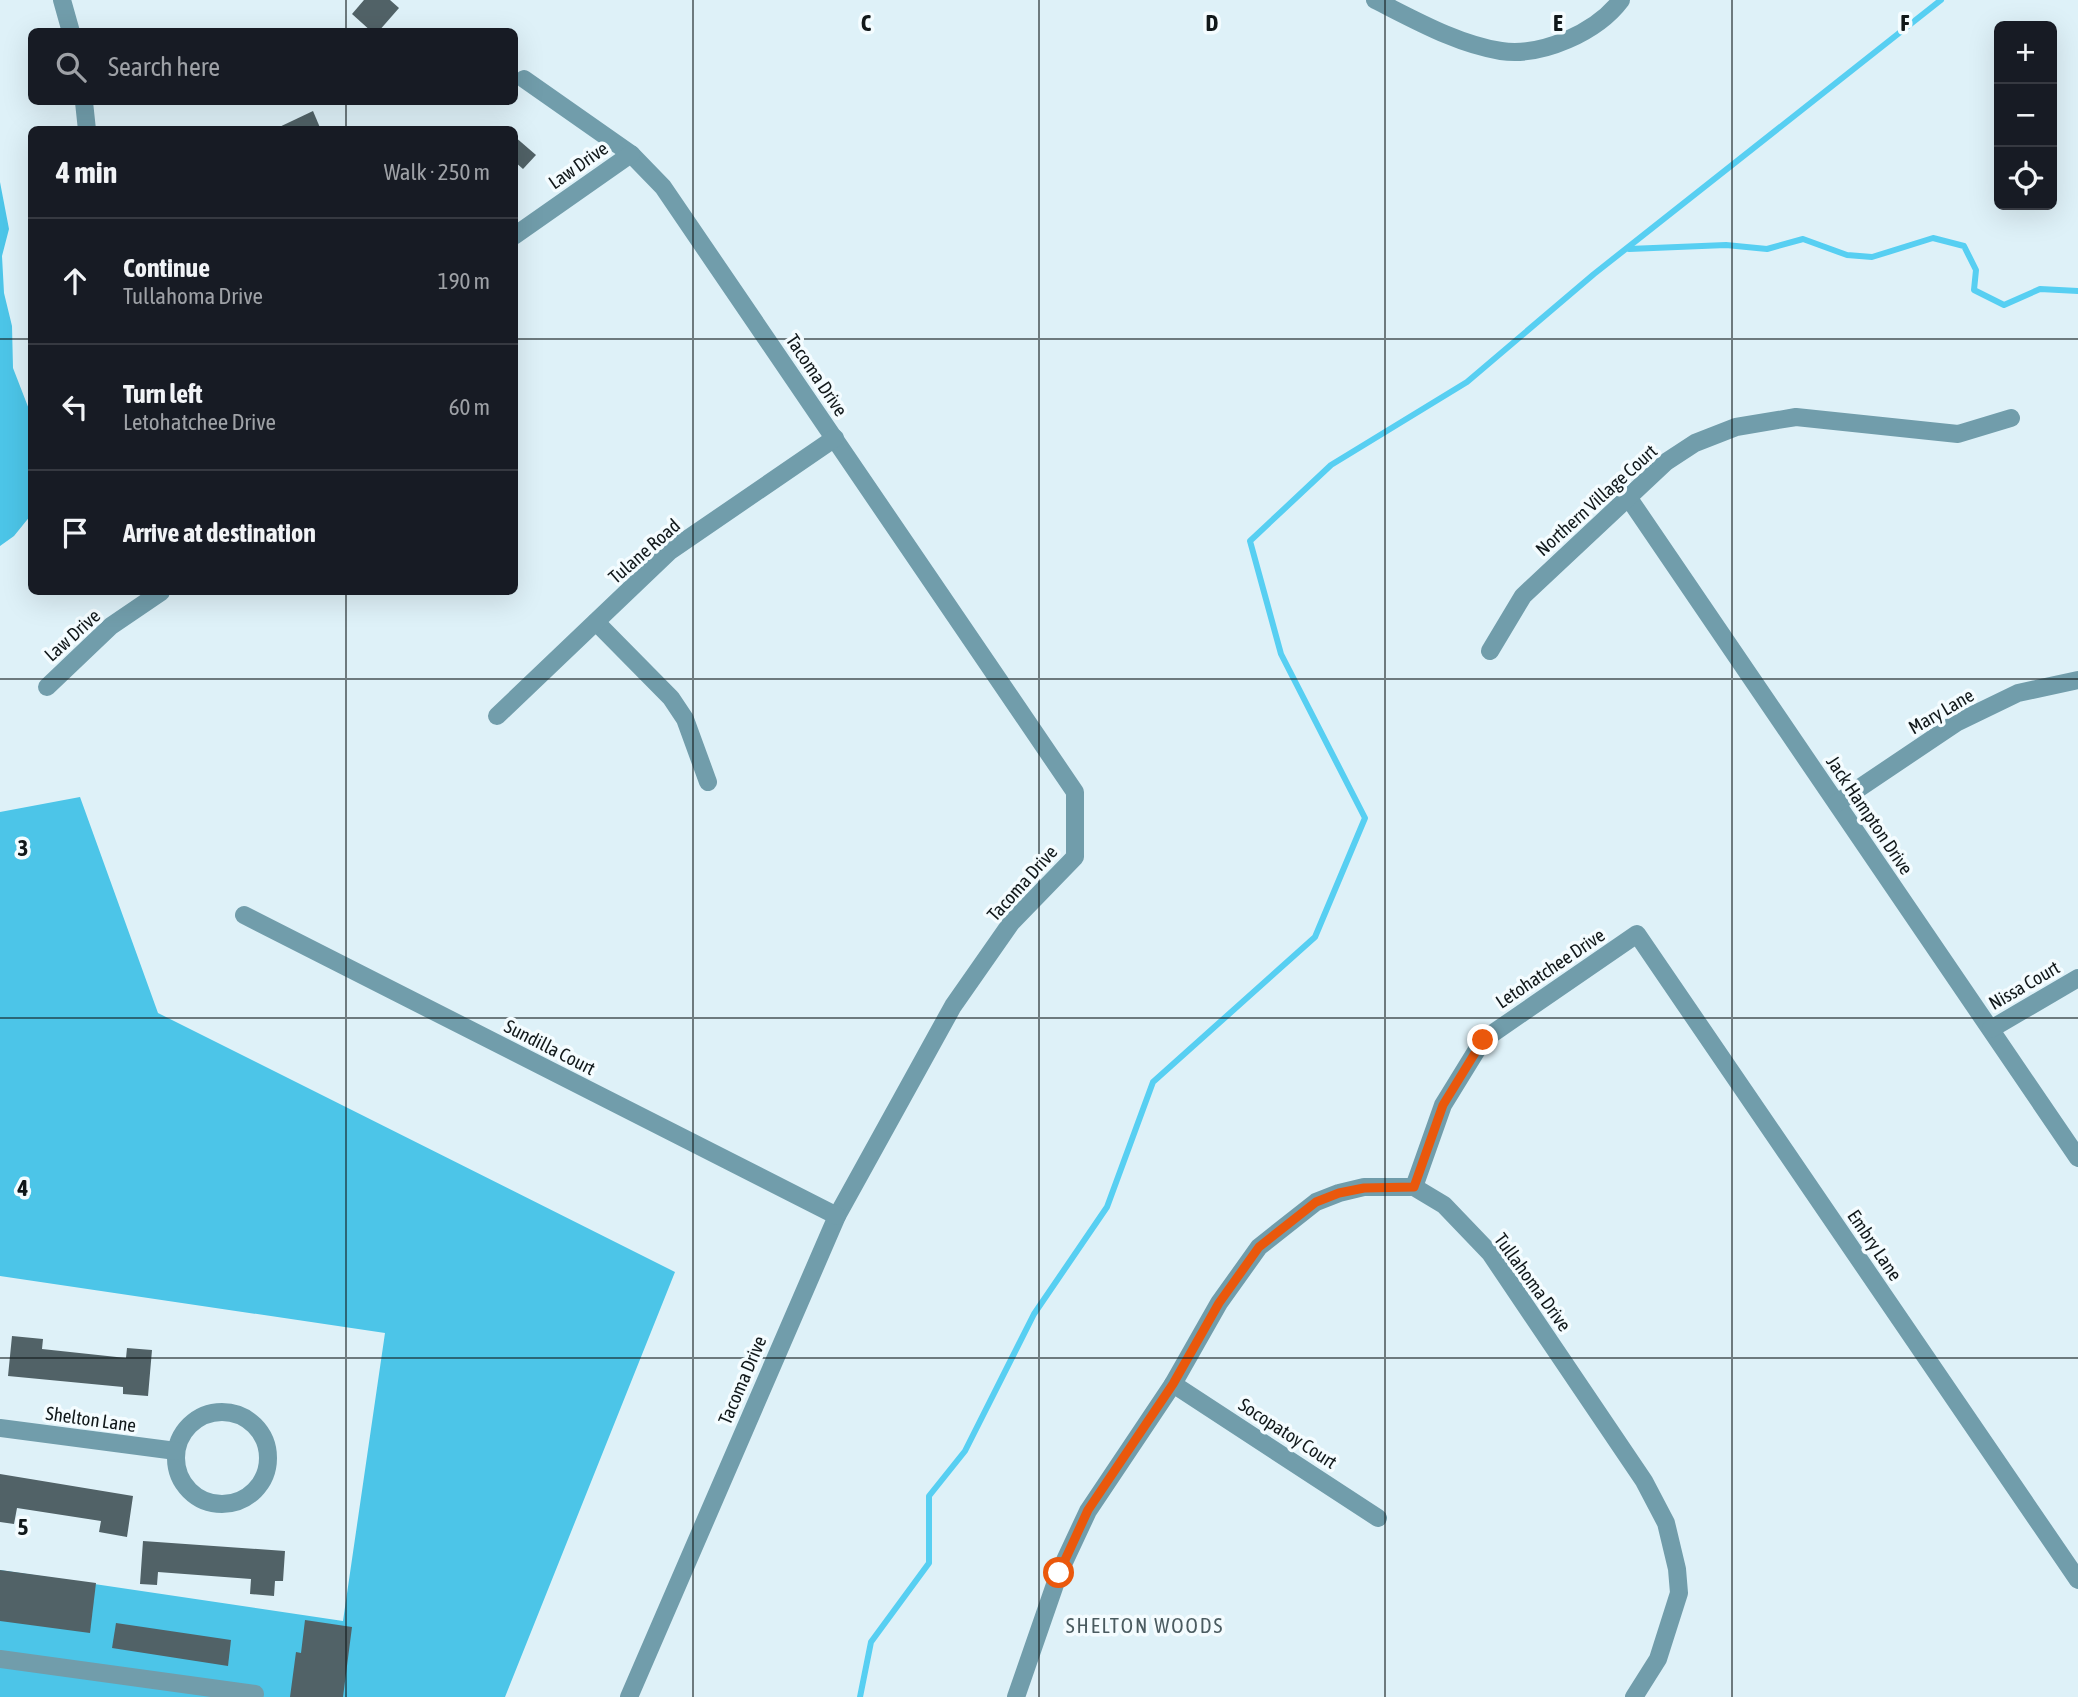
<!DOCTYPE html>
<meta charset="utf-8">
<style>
body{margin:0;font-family:"Asap Condensed",sans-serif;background:#20242c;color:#f1f3f6}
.controls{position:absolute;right:21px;top:21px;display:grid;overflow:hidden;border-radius:10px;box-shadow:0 7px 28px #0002}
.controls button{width:63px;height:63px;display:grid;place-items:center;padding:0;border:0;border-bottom:2px solid #363941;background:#171b24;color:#f1f3f6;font:35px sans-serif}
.stop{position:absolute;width:21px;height:21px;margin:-16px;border:5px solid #ea580c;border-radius:50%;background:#fff}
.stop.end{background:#ea580c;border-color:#fff;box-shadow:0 2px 7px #0008}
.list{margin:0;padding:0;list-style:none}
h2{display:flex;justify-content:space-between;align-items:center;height:91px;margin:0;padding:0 28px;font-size:30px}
h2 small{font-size:23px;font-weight:400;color:#9ea1a6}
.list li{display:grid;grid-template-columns:46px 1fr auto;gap:21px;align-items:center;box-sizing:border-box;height:126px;padding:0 28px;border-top:2px solid #363941}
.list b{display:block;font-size:26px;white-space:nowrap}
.list p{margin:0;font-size:23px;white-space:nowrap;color:#9ea1a6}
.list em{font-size:23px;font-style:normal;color:#9ea1a6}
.icon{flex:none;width:38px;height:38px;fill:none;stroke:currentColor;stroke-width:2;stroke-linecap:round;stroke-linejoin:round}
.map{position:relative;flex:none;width:2078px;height:1697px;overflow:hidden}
.search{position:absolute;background:#171b24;box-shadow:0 7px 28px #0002;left:28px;top:28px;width:490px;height:77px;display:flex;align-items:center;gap:18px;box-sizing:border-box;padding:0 24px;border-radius:10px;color:#9ea1a6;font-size:26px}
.panel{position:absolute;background:#171b24;box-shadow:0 7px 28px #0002;left:28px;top:126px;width:490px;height:469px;border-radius:10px}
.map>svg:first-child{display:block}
.forest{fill:#4cc5e8}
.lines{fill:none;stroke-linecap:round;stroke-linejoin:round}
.stream{stroke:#57cff2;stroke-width:6}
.building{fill:#516267}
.minor{stroke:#719dab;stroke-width:18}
.route{stroke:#ea580c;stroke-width:9}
.grid{fill:none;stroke:#11181a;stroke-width:2;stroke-opacity:0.55}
.labels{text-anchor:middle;stroke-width:7;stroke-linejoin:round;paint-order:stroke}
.street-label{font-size:19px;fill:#11181a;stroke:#f4fcff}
.neighbourhood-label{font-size:21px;letter-spacing:2px;fill:#4a5b60;stroke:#f4fcff}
.grid-label{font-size:23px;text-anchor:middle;font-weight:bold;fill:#11181a;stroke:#f4fcff;stroke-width:7;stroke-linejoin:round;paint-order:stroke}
</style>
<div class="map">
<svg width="2078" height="1697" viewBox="0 0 2078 1697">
<rect width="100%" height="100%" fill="#def1f8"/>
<g class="forest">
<path d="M0 182 9 229 2 256 4 293 12 326 13 368 32 417 31 515 14 536 0 546Z"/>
<path d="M80 797 158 1013 675 1272 505 1697H0V1570L343 1621 385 1333 0 1276V812Z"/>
</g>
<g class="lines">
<g class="stream">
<path d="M1629 249 1726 245 1767 249 1803 239 1847 255 1872 257 1933 238 1964 246 1976 270 1974 290 2004 305 2040 289 2078 291"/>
<path d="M860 1697 871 1642 929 1563V1496L965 1451 1034 1314 1107 1207 1153 1082 1315 937 1365 818 1281 654 1250 541 1331 465 1467 382 1594 274 1941 0"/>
</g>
</g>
<g class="building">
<path d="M364 0H390L399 8 378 32H372L352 14Z"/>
<path d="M313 111 321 130H273Z"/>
<path d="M514 136 536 155 523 169 514 161Z"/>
<path d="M12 1336 43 1339 42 1349 126 1358 127 1348 152 1350 148 1396 123 1394V1387L8 1376Z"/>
<path d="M0 1474 133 1496 127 1537 99 1532 101 1521 17 1508 14 1524 0 1522Z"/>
<path d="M143 1541 285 1551 283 1581H275L274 1596 250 1594 251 1579 158 1572 157 1585 140 1584Z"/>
<path d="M0 1570 96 1583 90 1633 0 1621Z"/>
<path d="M305 1620 352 1627 343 1697H290L296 1652 301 1653Z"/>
<path d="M116 1623 231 1640 228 1666 112 1648Z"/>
</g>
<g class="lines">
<g class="minor">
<path d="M62 0 71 32"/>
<path d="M1375 0C1415 20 1457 44 1501 51 1542 57 1597 32 1621 0"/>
<path d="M524 79 631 154 663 187 1075 792V857L1011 923 953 1006 837 1216 629 1697"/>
<path d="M84 102 87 130"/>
<path d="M514 236 631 154"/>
<path d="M1628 497 2078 1158"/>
<path d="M596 622 671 698 685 719 708 782"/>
<path d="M1490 651 1523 596 1666 462 1695 443 1736 427 1796 417 1958 434 2011 418"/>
<path d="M47 687 111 626 161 592"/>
<path d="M497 716 670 551 835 438"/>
<path d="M1837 803 1956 723 2018 693 2078 680"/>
<path d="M244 915 837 1216"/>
<path d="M1991 1029 2078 978"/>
<path d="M1414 1187 1443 1105 1483 1040 1637 934 2078 1580"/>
<path d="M1173 1384 1378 1518"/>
<circle cx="222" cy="1458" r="46"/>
<path d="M0 1428 176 1451"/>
<path d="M0 1659 255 1694"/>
<path d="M1016 1697 1059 1573 1088 1511 1173 1384 1219 1303 1259 1247 1316 1202 1339 1193 1364 1187H1414L1444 1205 1490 1253 1644 1481 1666 1523 1677 1569 1679 1593 1658 1659 1634 1697"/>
</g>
</g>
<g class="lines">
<path class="route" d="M1059 1573 1088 1510 1173 1384 1219 1303 1259 1247 1316 1202 1339 1193 1364 1188 1414 1187 1443 1105 1483 1040"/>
</g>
<path class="grid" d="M346 0V32M693 0V1697M1039 0V1697M1385 0V1697M1732 0V1697M346 102V130M0 339H32M514 339H2078M346 592V1697M0 679H2078M0 1018H2078M0 1358H2078"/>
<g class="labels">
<g class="street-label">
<text transform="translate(578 165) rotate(-35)" y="7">Law Drive</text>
<text transform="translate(817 375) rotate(56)" y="7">Tacoma Drive</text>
<text transform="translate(1596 500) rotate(-42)" y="7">Northern Village Court</text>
<text transform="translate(644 551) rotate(-41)" y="7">Tulane Road</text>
<text transform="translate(72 635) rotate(-42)" y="7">Law Drive</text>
<text transform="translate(1941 711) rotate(-30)" y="7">Mary Lane</text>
<text transform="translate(1870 815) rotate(56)" y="7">Jack Hampton Drive</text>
<text transform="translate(1022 883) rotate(-48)" y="7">Tacoma Drive</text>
<text transform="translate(1550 968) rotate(-34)" y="7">Letohatchee Drive</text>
<text transform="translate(2024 985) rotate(-30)" y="7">Nissa Court</text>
<text transform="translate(550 1047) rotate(27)" y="7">Sundilla Court</text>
<text transform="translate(1875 1245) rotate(56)" y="7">Embry Lane</text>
<text transform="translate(1533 1282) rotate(54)" y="7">Tullahoma Drive</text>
<text transform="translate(742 1380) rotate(-67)" y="7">Tacoma Drive</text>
<text transform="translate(91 1419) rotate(8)" y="7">Shelton Lane</text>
<text transform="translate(1288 1433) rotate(33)" y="7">Socopatoy Court</text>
</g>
<g class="neighbourhood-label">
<text x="1145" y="1633">SHELTON WOODS</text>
</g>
</g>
<g class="grid-label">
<text x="866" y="31">C</text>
<text x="1212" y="31">D</text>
<text x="1558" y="31">E</text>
<text x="1905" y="31">F</text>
<text x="23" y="856">3</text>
<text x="23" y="1196">4</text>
<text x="23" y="1535">5</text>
</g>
</svg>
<div class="controls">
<button>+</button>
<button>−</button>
<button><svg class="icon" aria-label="locate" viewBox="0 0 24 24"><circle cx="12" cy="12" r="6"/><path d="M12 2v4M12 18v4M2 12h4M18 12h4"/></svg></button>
</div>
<div class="stop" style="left:1059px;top:1573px"></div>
<div class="stop end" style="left:1483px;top:1040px"></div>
<div class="search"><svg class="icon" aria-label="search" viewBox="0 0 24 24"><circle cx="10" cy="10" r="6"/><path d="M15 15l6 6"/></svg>Search here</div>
<section class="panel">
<h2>4 min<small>Walk · 250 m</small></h2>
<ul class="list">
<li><svg class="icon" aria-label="ahead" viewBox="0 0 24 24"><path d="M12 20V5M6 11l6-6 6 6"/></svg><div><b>Continue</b><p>Tullahoma Drive</p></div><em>190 m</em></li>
<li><svg class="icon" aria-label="left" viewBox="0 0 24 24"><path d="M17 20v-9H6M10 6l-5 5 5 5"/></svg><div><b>Turn left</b><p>Letohatchee Drive</p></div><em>60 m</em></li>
<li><svg class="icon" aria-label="arrive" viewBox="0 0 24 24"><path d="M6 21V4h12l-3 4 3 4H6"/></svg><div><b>Arrive at destination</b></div></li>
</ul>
</section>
</div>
